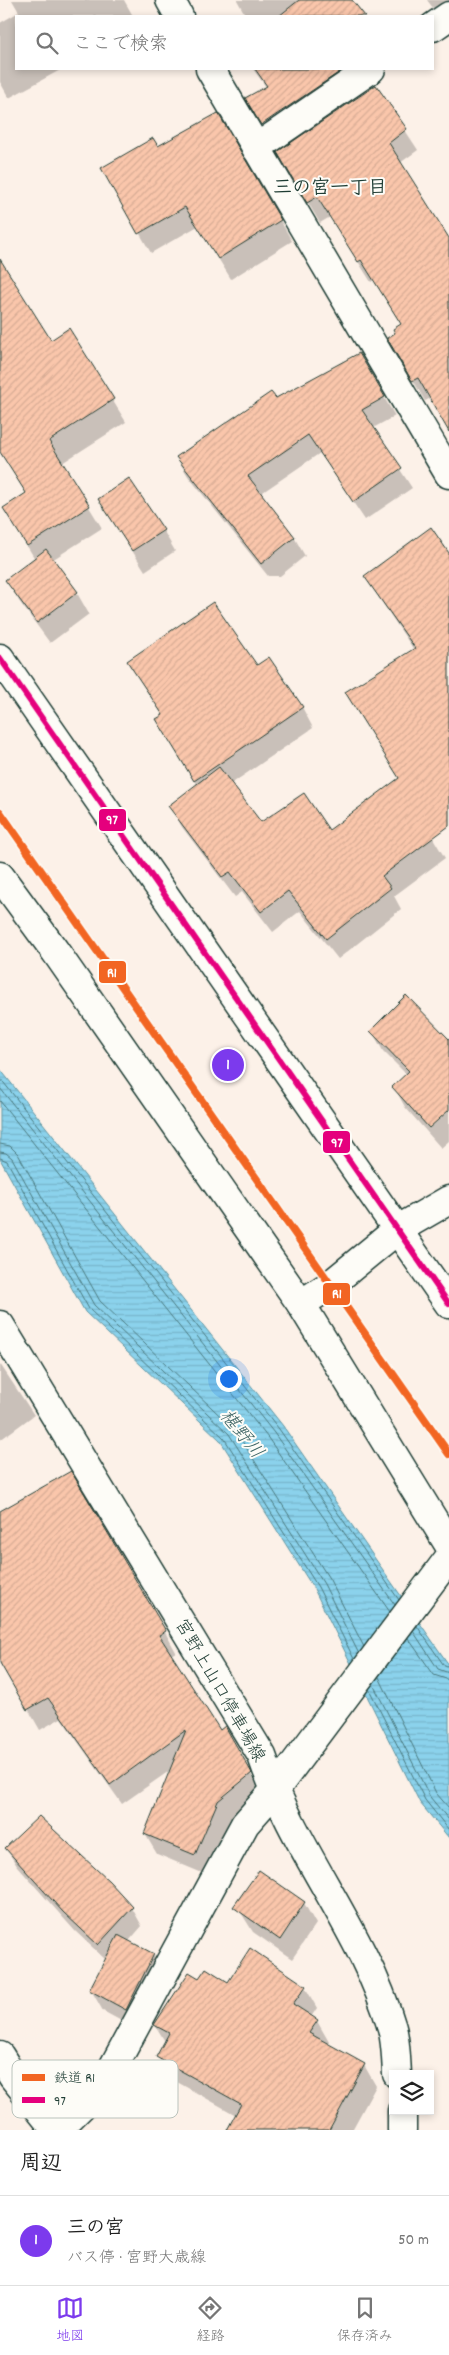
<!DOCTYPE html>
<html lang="ja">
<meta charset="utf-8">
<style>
body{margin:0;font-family:Dekko,"Klee One",sans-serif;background:#f2f2f2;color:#222}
.controls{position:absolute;right:15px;bottom:15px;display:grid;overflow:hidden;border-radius:0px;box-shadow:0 2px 8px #0003}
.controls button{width:45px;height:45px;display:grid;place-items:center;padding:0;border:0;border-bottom:1px solid #e0e0e0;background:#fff;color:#222;font:25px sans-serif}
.you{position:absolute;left:228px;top:1378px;width:18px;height:18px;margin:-12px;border:4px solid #fff;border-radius:50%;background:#1a73e8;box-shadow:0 0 0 8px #1a73e833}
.badge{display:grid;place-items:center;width:32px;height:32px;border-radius:50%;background:#7c3aed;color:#fff;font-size:16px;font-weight:700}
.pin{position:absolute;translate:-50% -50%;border:2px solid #fff;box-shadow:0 1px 5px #0006}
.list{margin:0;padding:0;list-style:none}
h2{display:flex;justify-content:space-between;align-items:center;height:65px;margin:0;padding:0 20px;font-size:21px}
h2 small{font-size:16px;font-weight:400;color:#767676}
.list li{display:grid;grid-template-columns:32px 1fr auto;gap:15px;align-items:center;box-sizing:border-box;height:90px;padding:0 20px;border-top:1px solid #e0e0e0}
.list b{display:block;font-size:19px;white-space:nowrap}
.list p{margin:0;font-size:16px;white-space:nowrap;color:#767676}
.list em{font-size:16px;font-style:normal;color:#767676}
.icon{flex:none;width:28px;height:28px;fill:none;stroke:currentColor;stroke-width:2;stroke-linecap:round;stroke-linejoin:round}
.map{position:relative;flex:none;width:449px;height:2130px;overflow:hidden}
.search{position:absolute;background:#fff;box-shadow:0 2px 8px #0003;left:15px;right:15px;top:15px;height:55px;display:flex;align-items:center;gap:12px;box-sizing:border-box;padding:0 18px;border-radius:0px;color:#767676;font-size:19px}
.sheet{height:155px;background:#fff}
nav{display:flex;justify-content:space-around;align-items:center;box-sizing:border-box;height:70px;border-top:1px solid #e0e0e0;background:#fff;font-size:14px;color:#767676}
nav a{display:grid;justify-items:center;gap:2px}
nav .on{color:#7c3aed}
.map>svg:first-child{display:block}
.water{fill:url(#water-rules);stroke:#6096a2}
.shadow{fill:#0003}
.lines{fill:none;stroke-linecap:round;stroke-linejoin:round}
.shore{stroke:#4a797e;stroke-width:1}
.building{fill:url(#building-hatch);stroke:#1f3d34}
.minor-casing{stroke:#1f3d34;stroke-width:31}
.major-casing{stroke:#1f3d34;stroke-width:31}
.minor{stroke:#fdfcf7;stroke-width:28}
.major{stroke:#fdfcf7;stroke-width:28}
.bus-1-casing{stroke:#fdfcf7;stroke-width:10}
.bus-1{stroke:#e5007d;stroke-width:6}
.rail-1-casing{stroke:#fdfcf7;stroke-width:11}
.rail-1{stroke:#f26522;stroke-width:8}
.labels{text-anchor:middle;stroke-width:4;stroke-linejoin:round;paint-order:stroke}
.street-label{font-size:18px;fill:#1f3d34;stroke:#fdfcf7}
.neighbourhood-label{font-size:19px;font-weight:bold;fill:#1f3d34;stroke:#fdfcf7}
.water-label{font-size:19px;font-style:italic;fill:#3a6262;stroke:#fdfcf7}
.key{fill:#fdfcf7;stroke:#bac3bc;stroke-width:1}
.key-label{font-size:14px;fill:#1f3d34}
.line-badge{stroke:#fdfcf7;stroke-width:2}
.badge-label{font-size:14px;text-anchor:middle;font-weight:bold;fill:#fff}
</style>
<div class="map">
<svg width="449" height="2130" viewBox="0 0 449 2130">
<defs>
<pattern id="water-rules" width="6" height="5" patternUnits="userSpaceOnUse" patternTransform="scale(1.25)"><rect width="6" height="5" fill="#8bd2ec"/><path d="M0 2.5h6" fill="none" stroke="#78b5cb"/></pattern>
<pattern id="building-hatch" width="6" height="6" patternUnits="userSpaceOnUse" patternTransform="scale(1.25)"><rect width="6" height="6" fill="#fac6ab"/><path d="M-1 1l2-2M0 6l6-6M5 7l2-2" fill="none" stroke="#d6ab94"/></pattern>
</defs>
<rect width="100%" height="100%" fill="#fcf1e8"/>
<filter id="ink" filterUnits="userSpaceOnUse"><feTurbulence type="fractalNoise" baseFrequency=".02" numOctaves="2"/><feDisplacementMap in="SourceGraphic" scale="10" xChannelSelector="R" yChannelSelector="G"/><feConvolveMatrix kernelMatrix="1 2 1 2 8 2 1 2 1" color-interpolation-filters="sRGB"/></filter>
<g filter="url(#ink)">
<path class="water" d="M0 1069 283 1426 449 1665V1838L420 1803 314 1589 220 1440 85 1312 0 1159Z"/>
<g class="shadow">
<path d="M12 0H124L133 16H16V69H62L9 98 0 82V23L19 12Z"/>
<path d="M237 0H351L363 16H246Z"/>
<path d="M427 0H449V29Z"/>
<path d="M253 69H342L286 114Z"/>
<path d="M376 86 418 150 400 163 449 240V425L431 398 425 401 389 338 397 334 402 325 374 280 371 282 330 217 320 223 279 153Z"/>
<path d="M157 148 280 220 292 241 231 279 198 226 151 253 102 168Z"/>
<path d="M0 262 50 341 69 330 126 422 62 463 102 528 52 560 77 593 89 614 50 643 19 601 7 580 35 559 18 531 27 494 0 451Z"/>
<path d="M359 355 395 416 373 428 412 488 365 520 320 453 260 494 294 537 305 556 280 576H268L188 476 177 458 275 400Z"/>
<path d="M100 500 163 530 175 551 145 571Z"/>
<path d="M449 555V820L433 838 445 858 394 896 401 909 338 959 300 911 273 932 242 892 235 897 182 827 170 806 197 785 170 740 163 716 128 661 256 667 302 707 313 728 231 784 261 823 329 832 400 779 346 693 414 650 365 577Z"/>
<path d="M372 1031 449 1038V1141L441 1148 405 1107 394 1087 407 1075 383 1051Z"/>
<path d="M0 1364 34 1415 0 1440Z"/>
<path d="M0 1512 165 1632 176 1652 171 1655 220 1731 225 1728 262 1794 229 1821 207 1875 157 1854 145 1834 172 1769 122 1804 61 1718 40 1730 0 1660Z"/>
<path d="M6 1848 132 1908 142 1926 129 1941 153 1955 165 1975 138 2030 103 2011 91 1990 106 1960 75 1931 17 1866Z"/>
<path d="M259 1871 304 1903 316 1924 292 1959 253 1932 240 1911Z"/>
<path d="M200 1979 228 1984 305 1987 317 2008 311 2017 317 2021 329 2042 328 2044 364 2065 376 2086 352 2130H228L236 2115 170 2078 158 2057 166 2043 155 2025Z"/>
</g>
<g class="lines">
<g class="shore">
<path d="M0 1078 279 1429 399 1600"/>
<path d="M0 1088 274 1433 395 1605"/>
<path d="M0 1101 268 1438 390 1612"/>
<path d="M0 1144 10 1146 18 1154 100 1301 235 1430 330 1580 364 1647"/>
<path d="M0 1152 6 1153 12 1158 94 1305 229 1434 324 1584 359 1654"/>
<path d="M0 1158 7 1161 89 1309 224 1438 318 1587 354 1659"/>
<path d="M417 1626 443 1664 449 1667"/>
<path d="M413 1631 438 1669 449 1673"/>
<path d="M408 1638 434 1675 449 1680"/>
<path d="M379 1677 436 1793 449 1808"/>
<path d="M373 1684 430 1797 449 1820"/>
<path d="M369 1689 425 1800 449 1830"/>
</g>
</g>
<g class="building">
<path d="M299 0H352L365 16H279Z"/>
<path d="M255 69H344L261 125 245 98 267 86Z"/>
<path d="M376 85 407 129 389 143 449 238V432L418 378 412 381 387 338 395 333 393 329 401 324 361 260 358 262 317 197 307 203 277 152Z"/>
<path d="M218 113 281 220 218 259 185 207 138 234 101 168 153 138 158 146Z"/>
<path d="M0 259 51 340 69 328 114 399 49 441 90 506 27 546 3 508 26 493 0 452Z"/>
<path d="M359 353 385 397 362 410 402 468 353 502 308 435 248 476 295 537 261 564 176 457 271 392 276 398Z"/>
<path d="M129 478 164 530 132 551 98 499Z"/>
<path d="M431 527 449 553V826L382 876 391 888 326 939 288 891 261 912 230 872 222 877 168 806 219 767 261 822 304 793 329 830 399 778 345 692 415 648 364 576Z"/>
<path d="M46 549 78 592 37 623 5 580Z"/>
<path d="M213 602 257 665 269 657 303 707 194 781 156 719 163 715 127 661Z"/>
<path d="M406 995 449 1039V1110L429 1128 392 1087 409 1071 370 1031Z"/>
<path d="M71 1471 166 1631 159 1635 220 1730 225 1726 252 1773 218 1801 195 1855 144 1834 186 1730 110 1785 48 1698 27 1710 0 1663V1511Z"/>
<path d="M39 1816 109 1881 133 1907 98 1945 63 1912 5 1848Z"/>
<path d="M259 1870 305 1902 280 1940 233 1907Z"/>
<path d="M118 1935 154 1954 126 2010 89 1990Z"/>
<path d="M250 1948 306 1986 293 2004 318 2020 309 2033 365 2064 329 2130H227L241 2104 156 2057 169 2033 154 2025 189 1972 199 1978 206 1968 228 1982Z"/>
</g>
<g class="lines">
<g class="minor-casing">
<g id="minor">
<path d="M170 0 179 16"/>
<path d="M433 27 449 16"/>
<path d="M210 69 449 474"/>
<path d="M256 148 371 69"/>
<path d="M0 876 55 951 301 1304"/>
<path d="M449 1200 397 1230 330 1285 301 1304 449 1545"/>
<path d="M0 2056 13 2077 56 2130"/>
<path d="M57 2130 104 2084 245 1824 274 1791 449 1558"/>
</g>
</g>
<g class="major-casing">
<g id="major">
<path d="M0 658 449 1304"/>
<path d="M0 1325 262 1756C294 1851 364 1932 392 2028 396 2042 396 2059 397 2074"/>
<path d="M402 2111V2130"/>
</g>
</g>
<use href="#minor" class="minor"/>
<use href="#major" class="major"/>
<g class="bus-1-casing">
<path id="bus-1" d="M0 658 449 1304"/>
</g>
<use href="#bus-1" class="bus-1"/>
<g class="rail-1-casing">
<path id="rail-1" d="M0 812 449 1454"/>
</g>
<use href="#rail-1" class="rail-1"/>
</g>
</g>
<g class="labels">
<g class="street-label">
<text transform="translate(221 1690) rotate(60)" y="6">宮野上山口停車場線</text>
</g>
<g class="neighbourhood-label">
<text x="330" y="193">三の宮一丁目</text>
</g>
<g class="water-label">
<text transform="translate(243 1433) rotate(51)" y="7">椹野川</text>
</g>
</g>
<rect x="12" y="2060" width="166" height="58" rx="8" class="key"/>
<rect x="22" y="2074" width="23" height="7" fill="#f26522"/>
<rect x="22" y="2097" width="23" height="6" fill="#e5007d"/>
<g class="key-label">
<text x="54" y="2082">鉄道 R1</text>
<text x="54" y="2105">97</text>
</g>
<g class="line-badge">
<rect x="98" y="808" width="29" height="24" rx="5" fill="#e5007d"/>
<rect x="98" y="960" width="29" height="24" rx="5" fill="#f26522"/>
<rect x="322" y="1130" width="29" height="24" rx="5" fill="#e5007d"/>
<rect x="322" y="1282" width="29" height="24" rx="5" fill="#f26522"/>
</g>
<g class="badge-label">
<text x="112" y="824">97</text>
<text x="112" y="977">R1</text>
<text x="337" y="1147">97</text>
<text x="337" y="1298">R1</text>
</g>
</svg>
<div class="controls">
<button><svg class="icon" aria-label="layers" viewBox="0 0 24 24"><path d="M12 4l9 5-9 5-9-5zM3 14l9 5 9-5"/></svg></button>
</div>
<div class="you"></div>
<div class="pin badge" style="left:228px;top:1065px">1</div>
<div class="search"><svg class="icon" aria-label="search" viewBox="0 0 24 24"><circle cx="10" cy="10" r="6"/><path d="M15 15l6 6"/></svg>ここで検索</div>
</div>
<section class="sheet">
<h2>周辺<small></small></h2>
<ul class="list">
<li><span class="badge">1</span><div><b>三の宮</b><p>バス停 · 宮野大歳線</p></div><em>50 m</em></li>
</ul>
</section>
<nav>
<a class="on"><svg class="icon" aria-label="map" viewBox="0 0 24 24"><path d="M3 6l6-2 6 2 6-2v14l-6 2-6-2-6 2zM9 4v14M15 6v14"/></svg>地図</a>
<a><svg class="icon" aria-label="directions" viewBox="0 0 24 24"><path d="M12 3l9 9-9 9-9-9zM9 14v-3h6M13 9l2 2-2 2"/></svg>経路</a>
<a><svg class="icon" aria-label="saved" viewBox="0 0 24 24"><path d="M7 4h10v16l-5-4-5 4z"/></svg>保存済み</a>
</nav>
